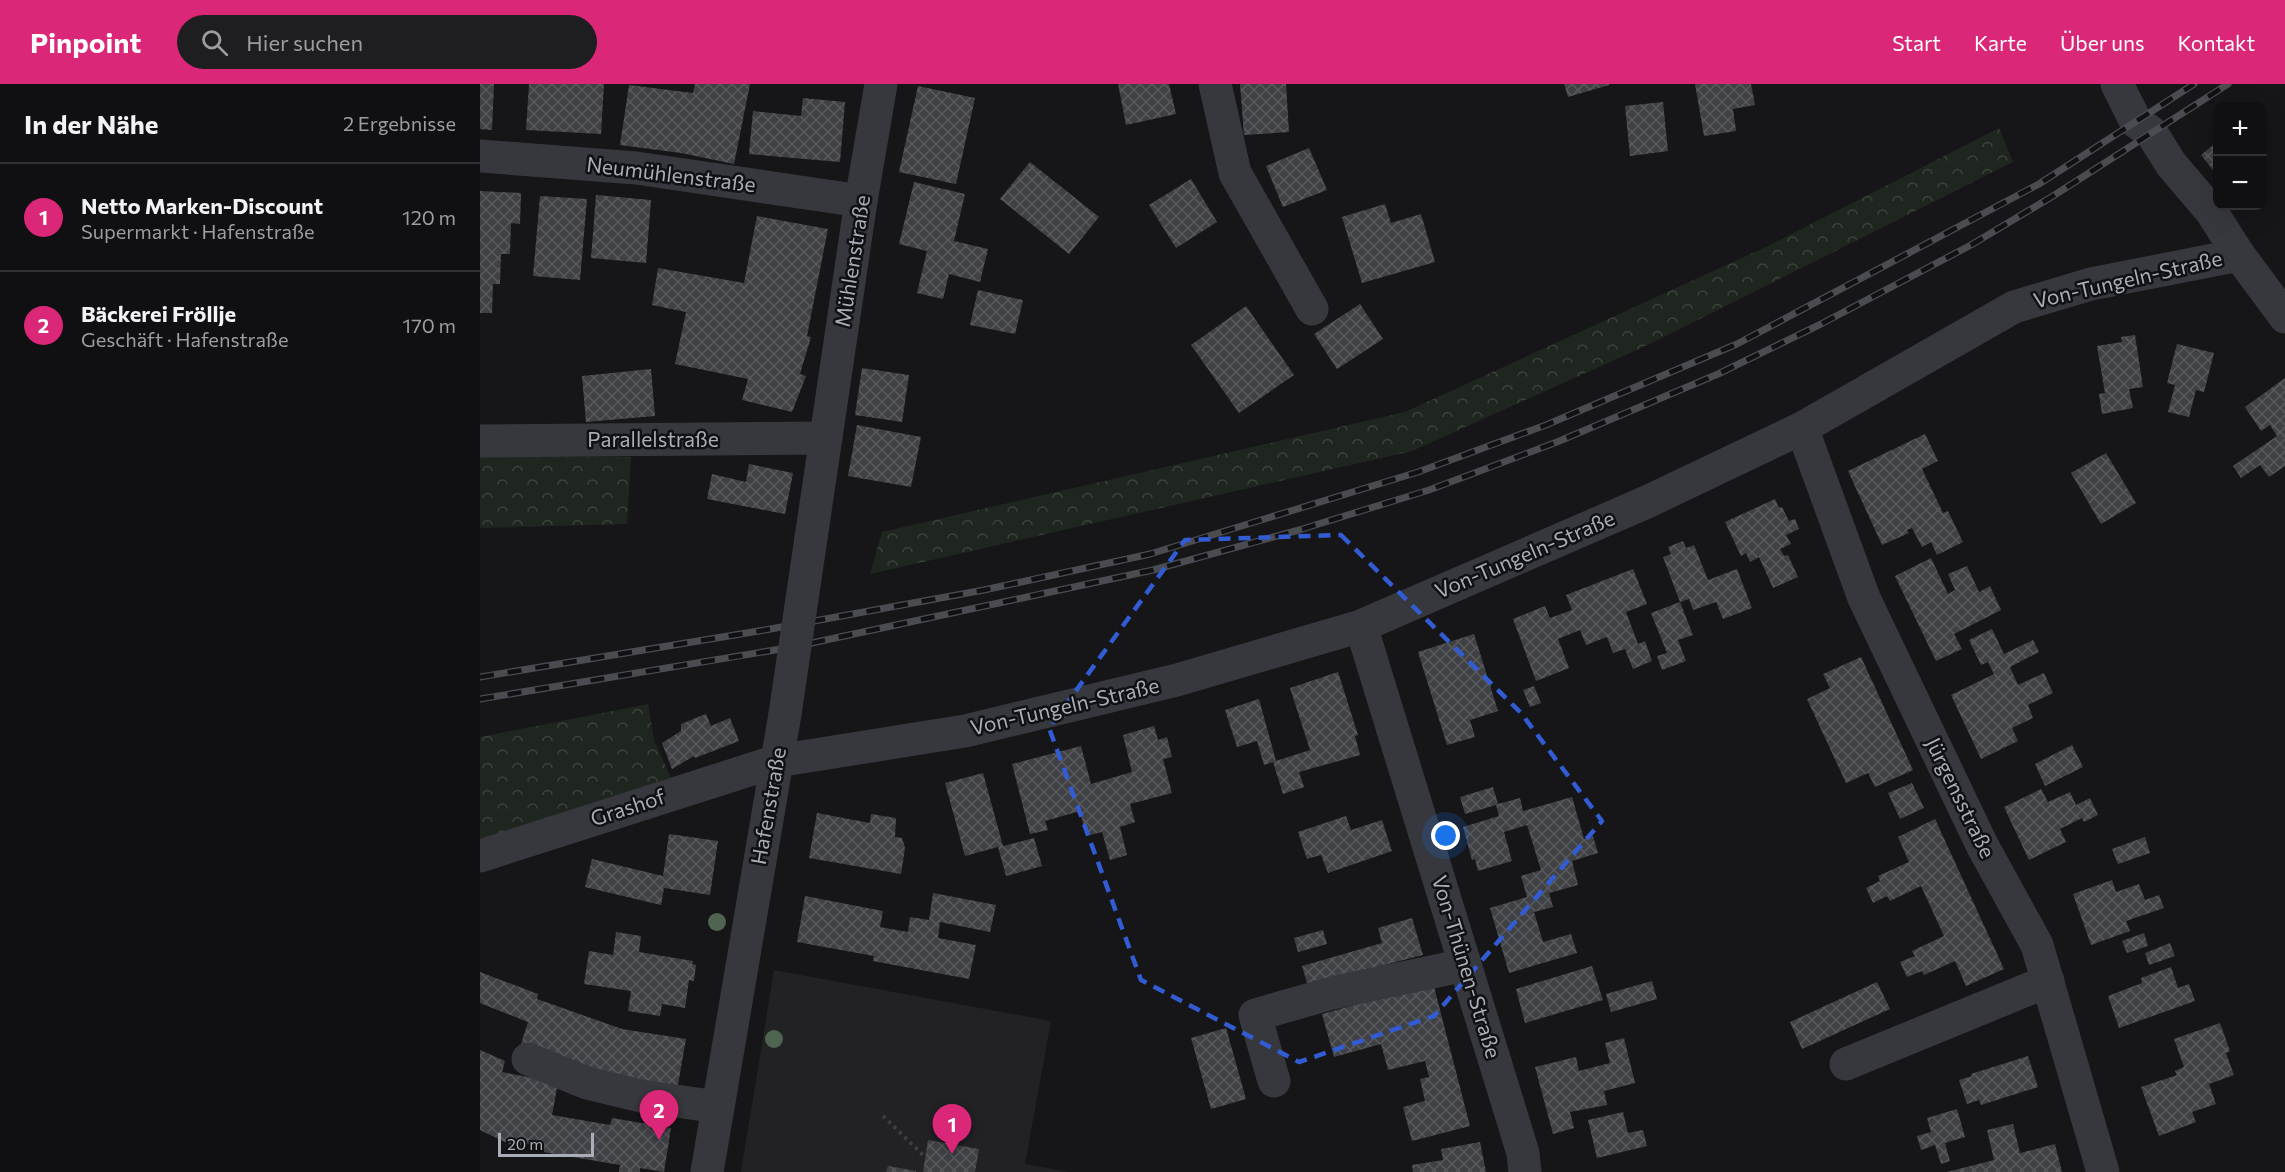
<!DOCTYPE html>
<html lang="de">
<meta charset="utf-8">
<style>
body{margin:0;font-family:Commissioner,sans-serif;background:#1e1e20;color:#f1f3f6}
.controls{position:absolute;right:18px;top:18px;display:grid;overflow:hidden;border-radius:12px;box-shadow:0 6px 24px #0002}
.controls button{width:54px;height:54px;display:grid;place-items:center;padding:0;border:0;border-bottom:2px solid #303032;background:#101012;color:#f1f3f6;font:30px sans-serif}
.scale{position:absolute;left:18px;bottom:15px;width:96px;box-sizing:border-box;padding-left:6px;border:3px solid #a8adb8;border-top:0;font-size:16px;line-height:21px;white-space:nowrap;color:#a8adb8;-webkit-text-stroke:4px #111113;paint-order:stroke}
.you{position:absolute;left:966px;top:752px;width:21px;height:21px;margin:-15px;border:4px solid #fff;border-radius:50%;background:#1a73e8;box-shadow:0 0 0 9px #1a73e833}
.badge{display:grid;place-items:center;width:39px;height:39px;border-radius:50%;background:#db2777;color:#fff;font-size:20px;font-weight:700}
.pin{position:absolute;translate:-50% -50px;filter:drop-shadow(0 2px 3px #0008)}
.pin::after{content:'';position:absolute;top:32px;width:21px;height:18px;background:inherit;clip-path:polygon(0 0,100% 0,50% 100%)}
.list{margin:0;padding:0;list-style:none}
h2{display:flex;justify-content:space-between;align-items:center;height:78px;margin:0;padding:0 24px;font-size:26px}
h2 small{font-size:20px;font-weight:400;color:#9c9d9f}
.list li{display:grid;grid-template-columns:39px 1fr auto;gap:18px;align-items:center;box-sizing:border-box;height:108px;padding:0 24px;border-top:2px solid #303032}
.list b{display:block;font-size:22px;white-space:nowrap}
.list p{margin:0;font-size:20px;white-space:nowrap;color:#9c9d9f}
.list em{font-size:20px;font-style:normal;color:#9c9d9f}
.icon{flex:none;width:33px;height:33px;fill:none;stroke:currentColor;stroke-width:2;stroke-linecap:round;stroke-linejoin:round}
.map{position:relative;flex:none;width:1805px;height:1088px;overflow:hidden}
header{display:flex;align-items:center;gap:36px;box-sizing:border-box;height:84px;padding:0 30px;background:#db2777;color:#fff}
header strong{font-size:28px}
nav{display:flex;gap:33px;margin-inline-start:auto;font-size:21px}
.search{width:420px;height:54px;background:#1e1e20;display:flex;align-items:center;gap:15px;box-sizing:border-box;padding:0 21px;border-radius:33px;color:#9c9d9f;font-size:22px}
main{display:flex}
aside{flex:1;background:#101012}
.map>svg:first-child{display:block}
.built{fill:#222225}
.forest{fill:url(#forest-crowns)}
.building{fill:url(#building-cross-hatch)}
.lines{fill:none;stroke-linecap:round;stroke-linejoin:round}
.path{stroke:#3d3f44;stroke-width:4;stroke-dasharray:3 4.5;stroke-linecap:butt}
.minor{stroke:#37383d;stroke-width:33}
.rail-casing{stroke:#4a4c52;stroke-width:7}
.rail{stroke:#111113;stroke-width:4.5;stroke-dasharray:14;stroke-linecap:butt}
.minor-bridge{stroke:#37383d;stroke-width:33}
.tree{fill:#506452}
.marked{fill:none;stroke:#325cd3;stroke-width:4.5;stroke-dasharray:12 8;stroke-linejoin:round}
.labels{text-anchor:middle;stroke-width:5;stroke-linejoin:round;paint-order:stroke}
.street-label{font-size:21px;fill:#a8adb8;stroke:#111113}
</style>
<header>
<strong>Pinpoint</strong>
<div class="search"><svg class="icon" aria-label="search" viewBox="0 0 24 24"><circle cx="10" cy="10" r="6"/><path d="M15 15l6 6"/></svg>Hier suchen</div>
<nav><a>Start</a><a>Karte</a><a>Über uns</a><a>Kontakt</a></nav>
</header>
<main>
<aside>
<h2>In der Nähe<small>2 Ergebnisse</small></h2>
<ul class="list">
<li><span class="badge">1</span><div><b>Netto Marken-Discount</b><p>Supermarkt · Hafenstraße</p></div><em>120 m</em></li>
<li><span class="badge">2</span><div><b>Bäckerei Fröllje</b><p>Geschäft · Hafenstraße</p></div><em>170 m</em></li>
</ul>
</aside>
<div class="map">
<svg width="1805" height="1088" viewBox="0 0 1805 1088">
<defs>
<pattern id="forest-crowns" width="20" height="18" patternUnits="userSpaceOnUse" patternTransform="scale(1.5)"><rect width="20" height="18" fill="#1e261f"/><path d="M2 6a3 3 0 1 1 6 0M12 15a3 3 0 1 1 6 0" fill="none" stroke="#3c433d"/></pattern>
<pattern id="building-cross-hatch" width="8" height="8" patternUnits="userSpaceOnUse" patternTransform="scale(1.5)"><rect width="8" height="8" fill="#404145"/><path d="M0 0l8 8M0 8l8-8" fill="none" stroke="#595a5e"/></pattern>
</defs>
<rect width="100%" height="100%" fill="#161618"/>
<path class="built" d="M294 886 571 937 545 1080 589 1088H261Z"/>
<g class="forest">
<path d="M1519 44 1533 78 1170 260 932 367 390 490 402 448 925 328 1288 162Z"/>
<path d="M0 372 151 373 147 440 0 444Z"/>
<path d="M168 620 174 656 191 694 0 755V653Z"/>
</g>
<g class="building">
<path d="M0 0H14L12 46 0 45Z"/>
<path d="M49 0H124L121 50 46 46Z"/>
<path d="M215 0H270L254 80 201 69 140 61 149 1 213 9Z"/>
<path d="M638 0H689L696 30 646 41Z"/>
<path d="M760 0H806L809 48 764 51Z"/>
<path d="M1084 0H1129V1L1088 13Z"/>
<path d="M1215 0H1271L1275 21 1253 25 1256 47 1224 52Z"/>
<path d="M438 2 495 14 476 100 419 88Z"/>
<path d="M323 14 365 18 360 78 269 70 273 27 321 32Z"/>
<path d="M1183 18 1188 67 1150 72 1145 22Z"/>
<path d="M1737 58V91L1721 71Z"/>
<path d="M829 64 847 106 803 123 786 82Z"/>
<path d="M550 78 619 133 589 170 520 115Z"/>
<path d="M711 95 737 138 696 164 669 121Z"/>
<path d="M434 98 485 110 474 157 508 165 500 198 469 190 463 215 437 209 447 167 419 160Z"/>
<path d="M0 107 41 109 40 140 31 139 30 170H21L20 200H13L12 229H0Z"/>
<path d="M116 111 171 116 166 179 111 174Z"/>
<path d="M60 112 107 115 100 196 53 192Z"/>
<path d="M905 120 911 139 941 130 955 178 882 199 862 133Z"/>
<path d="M277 132 348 145 327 252 331 253 320 290 326 292 312 328 262 316 268 295 195 280 206 228 172 221 178 184 264 199Z"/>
<path d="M498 206 543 216 535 250 490 241Z"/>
<path d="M880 220 903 255 857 285 834 250Z"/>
<path d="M766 222 814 291 759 329 711 261Z"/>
<path d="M1655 251 1663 303 1649 305 1653 324 1622 330 1619 310 1625 309 1617 262 1642 258 1641 253Z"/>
<path d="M1697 260 1734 269 1724 308 1716 306 1709 333 1688 328 1695 301 1687 299Z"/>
<path d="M382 284 429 291 422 338 375 331Z"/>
<path d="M171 285 175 332 106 338 102 292Z"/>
<path d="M1805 294V382L1789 393 1780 381 1761 394 1753 382 1797 352 1790 341 1781 347 1765 323Z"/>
<path d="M377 341 441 353 431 403 368 392Z"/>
<path d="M1445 350 1458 377 1442 385 1463 429 1468 427 1483 458 1457 471 1451 458 1442 463 1432 444 1427 446 1429 449 1402 461 1368 387Z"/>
<path d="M1626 369 1656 419 1621 440 1591 389Z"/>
<path d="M269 380 313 389 305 430 227 415 232 390 266 398Z"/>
<path d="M1295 415 1299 424 1302 423 1309 437 1315 435 1319 445 1306 451 1311 460 1300 465 1304 472 1308 471 1318 493 1293 504 1279 473 1270 478 1266 469 1261 472 1245 438Z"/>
<path d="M1203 457 1206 464 1214 461 1228 496 1257 485 1272 524 1243 535 1236 518 1213 526 1209 515 1200 518 1183 473 1191 470 1188 463Z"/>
<path d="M1451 474 1468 510 1475 506 1468 490 1487 482 1499 508 1510 502 1521 526 1474 550 1482 565 1456 577 1415 492Z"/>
<path d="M1153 485 1167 520 1146 528 1158 560 1165 557 1172 577 1153 585 1145 565 1133 569 1127 553 1106 561 1100 546 1078 555 1089 584 1056 597 1033 535 1065 522 1070 534 1092 526 1086 511Z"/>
<path d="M1200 518 1213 551 1198 556 1206 577 1182 586 1177 572 1187 569 1171 529Z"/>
<path d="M1512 545 1524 570 1553 556 1559 568 1530 583 1538 601 1564 589 1573 609 1548 621 1553 634 1532 644 1538 657 1501 675 1471 611 1514 590 1508 578 1501 581 1489 556Z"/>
<path d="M994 550 1018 627 990 636 995 653 967 661 938 568Z"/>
<path d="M1381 573 1433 686 1395 703 1388 689 1366 699 1327 615 1350 604 1343 590Z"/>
<path d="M858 588 878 651 875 652 880 671 819 688 824 703 803 710 793 678 784 681 777 657 757 663 745 626 779 615 796 677 830 666 810 604Z"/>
<path d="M1054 602 1061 619 1050 623 1043 606Z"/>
<path d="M226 630 231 642 250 634 259 657 215 674 214 672 192 685 182 659 201 647V640Z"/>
<path d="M674 642 678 656 687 653 692 673 683 675 692 709 650 720 655 738 640 743 647 771 630 776 622 748 606 752 600 727 565 737 568 746 550 750 532 680 601 662 611 700 652 688 643 651Z"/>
<path d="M1592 661 1603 683 1565 702 1555 680Z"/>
<path d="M503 689 523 762 554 754 562 782 526 792 518 763 485 772 465 699Z"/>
<path d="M1432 699 1444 724 1420 735 1408 709Z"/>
<path d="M1013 703 1018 720 1040 714 1043 727 1092 713 1104 755 1113 752 1118 769 1092 777 1098 801 1069 809 1073 823 1054 828 1063 858 1091 850 1097 869 1029 889 1010 824 1047 813 1041 792 1061 786 1047 741 1024 748 1032 777 998 787 995 775 992 776 983 743 1019 732 1016 721 985 730 980 713Z"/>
<path d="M1561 705 1568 718 1590 708 1596 721 1610 714 1618 731 1604 738 1602 734 1580 745 1586 758 1549 776 1524 723Z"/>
<path d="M337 729 390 739 391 730 416 734 415 753 422 754 425 764 421 790 329 774Z"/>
<path d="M866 732 871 746 902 736 912 767 848 789 841 771 827 775 818 748Z"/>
<path d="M1455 735 1524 885 1486 902 1475 877 1444 891 1442 887 1427 893 1420 878 1435 872 1432 867 1464 852 1441 802 1410 817 1407 812 1393 819 1386 804 1400 797 1398 792 1429 778 1418 753Z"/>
<path d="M189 750 238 757 230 811 184 804 181 821 105 803 112 775 183 792Z"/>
<path d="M1665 753 1670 769 1638 780 1632 765Z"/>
<path d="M1632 796 1636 808 1659 800 1665 816 1679 811 1684 824 1646 837 1650 847 1611 861 1593 810Z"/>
<path d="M453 809 516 821 510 848 460 838 458 854 496 861 489 895 393 877 394 872 317 858 325 812 403 827 400 843 428 848 430 833 449 836Z"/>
<path d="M932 834 943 871 877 888 829 906 822 882 902 859 898 844Z"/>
<path d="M843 846 847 860 818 868 814 854Z"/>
<path d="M136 848 161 852 159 868 213 877 212 880 216 881 214 897 209 896 205 924 182 920 180 932 148 927 151 907 104 900 109 867 133 871Z"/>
<path d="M1664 849 1668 862 1647 869 1642 857Z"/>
<path d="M1690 859 1695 872 1669 881 1665 869Z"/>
<path d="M1112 882 1123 916 1045 939 1036 905Z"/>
<path d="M1691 883 1698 904 1709 900 1715 917 1639 944 1628 912 1662 899 1661 894Z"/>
<path d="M0 888 58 910 57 915 142 945 206 955 197 1006 128 996 41 960 48 938 0 919Z"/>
<path d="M952 895 990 1042 932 1057 923 1023 945 1017 940 995 949 993 945 977 908 986 901 960 854 973 842 930 918 909Z"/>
<path d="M1172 897 1177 915 1131 928 1126 910Z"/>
<path d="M1397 898 1410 925 1322 965 1310 938Z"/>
<path d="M1740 939 1750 967 1746 969 1754 991 1729 1000 1736 1020 1712 1028 1716 1038 1679 1052 1661 1003 1697 991 1695 987 1704 983 1694 955Z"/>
<path d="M746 944 766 1015 731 1025 711 954Z"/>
<path d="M1144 954 1155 999 1124 1007 1127 1021 1090 1028 1094 1044 1073 1050 1055 983 1096 973 1099 987 1130 979 1125 959Z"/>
<path d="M0 966 25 977 22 988 78 999 72 1031 130 1041 132 1034 191 1044 184 1088 160 1084V1088H139L140 1081 63 1068 42 1057 39 1065 0 1046Z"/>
<path d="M1548 972 1558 1003 1501 1021 1499 1016 1487 1020 1479 996 1492 992 1491 990Z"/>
<path d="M1477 1025 1485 1053 1465 1059 1470 1077 1461 1080 1455 1061 1441 1066 1437 1052 1451 1048 1447 1034Z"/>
<path d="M1143 1028 1148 1049 1163 1046 1167 1062 1117 1074 1108 1036Z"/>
<path d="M1533 1040 1540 1069 1575 1060 1582 1088H1467L1514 1076 1507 1046Z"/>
<path d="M448 1056 499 1065 495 1088H443Z"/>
<path d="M1000 1058 1006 1088H933L932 1081 963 1076 961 1065Z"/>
<path d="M408 1082 436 1087V1088H406Z"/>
</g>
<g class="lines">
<path class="path" d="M403 1032 446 1074"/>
<g class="minor">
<path d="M735 0 755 89 832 225"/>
<path d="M1637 0 1656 38 1671 48 1691 80 1731 127 1759 171 1805 233"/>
<path d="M0 72 156 84 381 117"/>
<path d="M1322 344 1384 514 1502 761 1557 861 1623 1088"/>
<path d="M0 357 346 354"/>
<path d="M331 454 381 117 401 0"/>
<path d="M881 542 1043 1069 1045 1088"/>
<path d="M0 772 297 677 485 647 697 596 881 542 1169 417 1322 344 1534 223 1611 200 1759 171"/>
<path d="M48 975 107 999 161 1012 238 1023"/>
<path d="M1366 980 1568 897"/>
<path d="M794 997 775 931 852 909 985 881"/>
<path d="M227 1088 305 630"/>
</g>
<g class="rail-casing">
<g id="rail">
<path d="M0 593 285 546 504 506 670 470 938 388 1066 341 1257 260 1559 100 1714 0"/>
<path d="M0 615 313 563 673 486 819 446 949 406 1077 358 1238 290 1341 240 1491 161 1573 112 1748 0"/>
</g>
</g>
<use href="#rail" class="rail"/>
<path class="minor-bridge" d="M305 630 331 454"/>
</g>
<g class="tree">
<circle cx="237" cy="838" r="9"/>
<circle cx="294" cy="955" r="9"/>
</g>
<path class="marked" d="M861 451 1041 629 1122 737 954 932 819 978 661 896 569 644 705 456Z"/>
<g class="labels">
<g class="street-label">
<text transform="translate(191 91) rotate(7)" y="7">Neumühlenstraße</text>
<text transform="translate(373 177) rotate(-81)" y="7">Mühlenstraße</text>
<text transform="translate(1648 196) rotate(-13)" y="7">Von-Tungeln-Straße</text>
<text x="173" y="363">Parallelstraße</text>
<text transform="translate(1045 471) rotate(-23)" y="7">Von-Tungeln-Straße</text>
<text transform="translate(585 623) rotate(-13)" y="7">Von-Tungeln-Straße</text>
<text transform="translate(1480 714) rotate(64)" y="7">Jürgensstraße</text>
<text transform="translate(289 722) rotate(-80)" y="7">Hafenstraße</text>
<text transform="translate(148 724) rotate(-18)" y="7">Grashof</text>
<text transform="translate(986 883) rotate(73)" y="7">Von-Thünen-Straße</text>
</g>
</g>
</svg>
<div class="controls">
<button>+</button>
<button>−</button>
</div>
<div class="scale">20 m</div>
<div class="you"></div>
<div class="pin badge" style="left:472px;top:1070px">1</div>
<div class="pin badge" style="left:179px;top:1056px">2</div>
</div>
</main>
